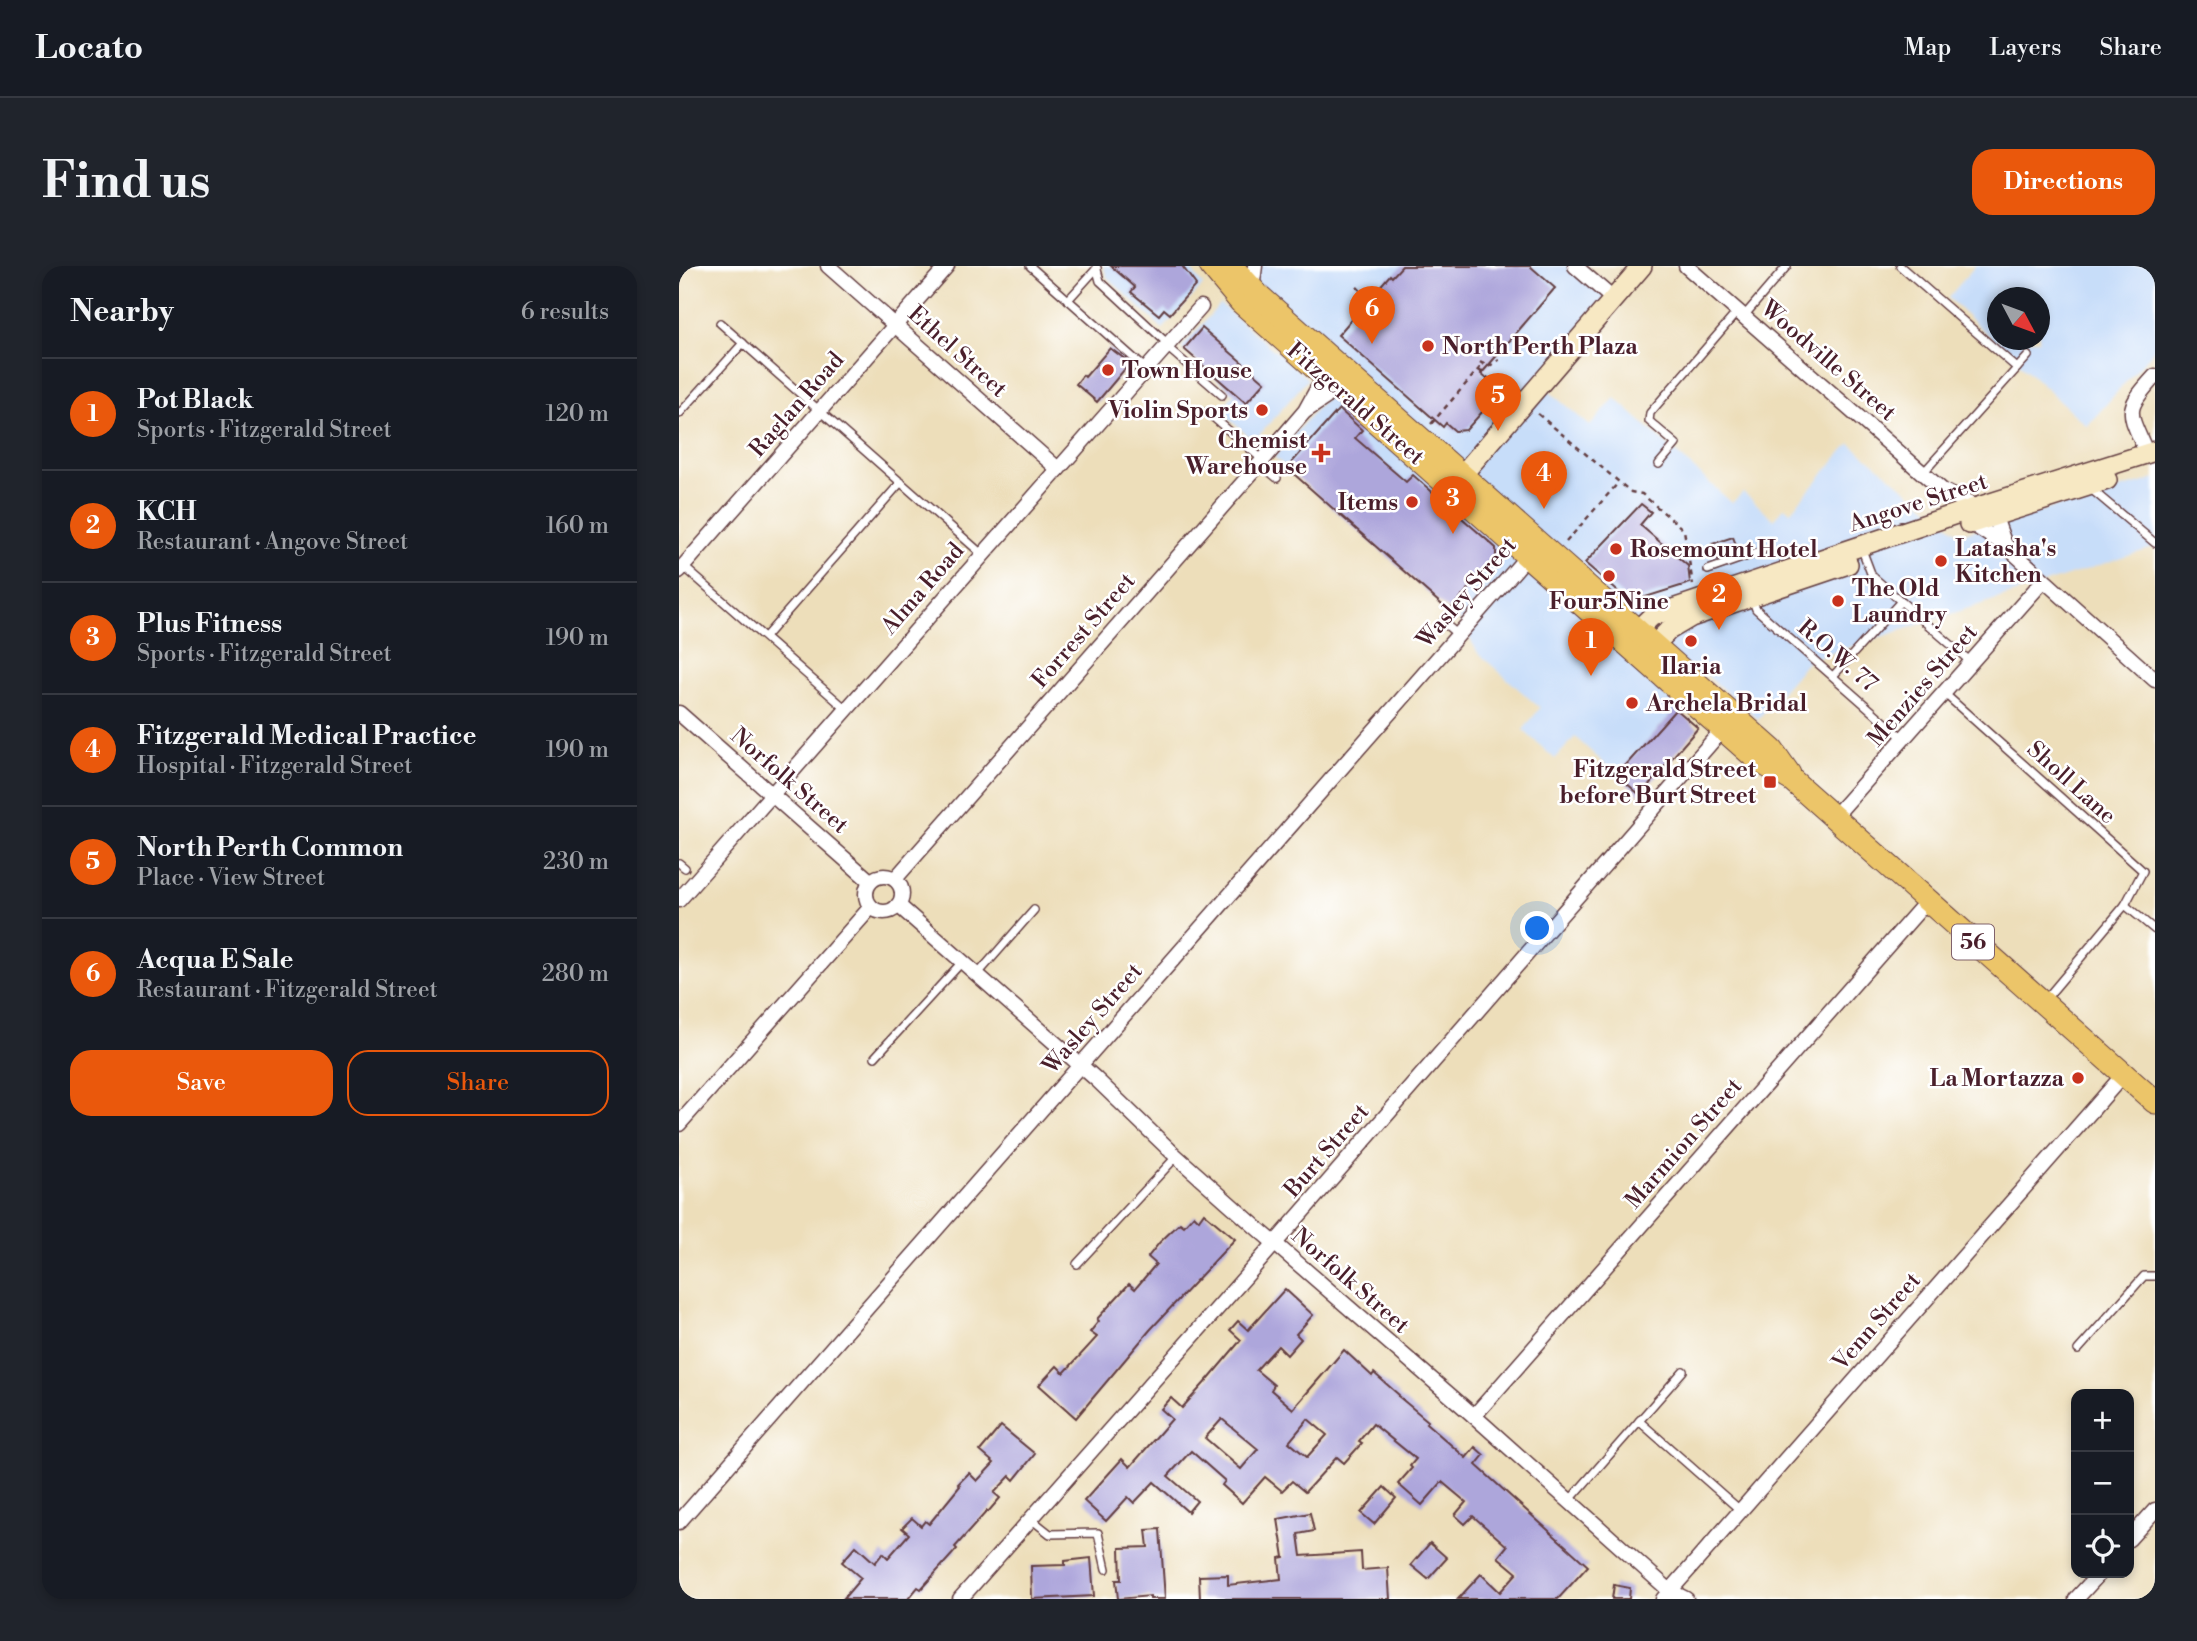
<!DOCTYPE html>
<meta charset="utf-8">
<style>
body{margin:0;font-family:"Libre Bodoni",serif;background:#20242c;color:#f1f3f6}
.controls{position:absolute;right:21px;bottom:21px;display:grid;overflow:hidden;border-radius:14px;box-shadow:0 4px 10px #0003}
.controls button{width:63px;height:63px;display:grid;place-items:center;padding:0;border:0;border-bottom:2px solid #363941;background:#171b24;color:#f1f3f6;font:35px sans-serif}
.compass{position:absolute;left:1308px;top:21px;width:63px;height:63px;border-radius:50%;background:#171b24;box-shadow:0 4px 10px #0003;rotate:131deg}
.you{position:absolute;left:859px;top:663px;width:24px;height:24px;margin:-18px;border:5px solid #fff;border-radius:50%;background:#1a73e8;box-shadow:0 0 0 10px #1a73e833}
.badge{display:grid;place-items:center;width:46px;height:46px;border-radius:50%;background:#ea580c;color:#fff;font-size:23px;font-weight:700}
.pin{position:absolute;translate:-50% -58px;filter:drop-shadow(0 2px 4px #0008)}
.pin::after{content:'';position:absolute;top:37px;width:24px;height:21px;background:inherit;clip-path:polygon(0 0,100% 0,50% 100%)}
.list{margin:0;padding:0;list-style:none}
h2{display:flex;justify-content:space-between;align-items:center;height:91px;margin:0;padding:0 28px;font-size:30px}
h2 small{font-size:23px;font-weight:400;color:#9ea1a6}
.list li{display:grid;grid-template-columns:46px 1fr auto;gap:21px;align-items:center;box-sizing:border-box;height:112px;padding:0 28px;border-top:2px solid #363941}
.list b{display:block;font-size:26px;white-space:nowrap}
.list p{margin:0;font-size:23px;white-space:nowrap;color:#9ea1a6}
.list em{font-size:23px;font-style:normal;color:#9ea1a6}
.actions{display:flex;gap:14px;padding:21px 28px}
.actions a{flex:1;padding:16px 0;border:2px solid #ea580c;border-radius:21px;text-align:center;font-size:24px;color:#ea580c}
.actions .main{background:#ea580c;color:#fff}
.icon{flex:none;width:38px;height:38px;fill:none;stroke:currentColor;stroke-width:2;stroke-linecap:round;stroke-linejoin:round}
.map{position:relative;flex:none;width:1476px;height:1333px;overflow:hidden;border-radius:21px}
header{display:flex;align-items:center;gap:42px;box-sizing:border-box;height:98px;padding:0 35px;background:#171b24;border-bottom:2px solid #363941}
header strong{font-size:33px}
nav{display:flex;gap:38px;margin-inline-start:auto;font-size:24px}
.intro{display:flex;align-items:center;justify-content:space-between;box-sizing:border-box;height:168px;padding:0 42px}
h1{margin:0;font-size:49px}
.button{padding:18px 32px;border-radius:21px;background:#ea580c;color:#fff;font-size:24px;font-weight:700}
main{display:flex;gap:42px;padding:0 42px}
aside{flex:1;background:#171b24;border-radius:21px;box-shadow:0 4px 10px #0003}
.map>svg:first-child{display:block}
.built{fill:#c7ddf9;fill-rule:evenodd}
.building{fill:#ada6db;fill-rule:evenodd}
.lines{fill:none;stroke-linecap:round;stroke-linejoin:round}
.lane-casing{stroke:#623c40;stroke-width:10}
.street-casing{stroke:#623c40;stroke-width:17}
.secondary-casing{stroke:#623c40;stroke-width:22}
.primary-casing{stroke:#623c40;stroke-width:25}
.path{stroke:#623c40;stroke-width:2.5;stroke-dasharray:5 5;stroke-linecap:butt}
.lane{stroke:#fff;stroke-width:7}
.street{stroke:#fff;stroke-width:14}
.secondary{stroke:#f7e8c3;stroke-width:19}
.primary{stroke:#ecc569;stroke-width:23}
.poi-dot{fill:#c8321e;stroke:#fff;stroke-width:2.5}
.labels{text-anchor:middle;stroke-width:5;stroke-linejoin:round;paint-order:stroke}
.shield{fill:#fff;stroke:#80626b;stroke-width:2}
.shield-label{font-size:21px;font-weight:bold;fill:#4a1f2b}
.poi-label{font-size:23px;font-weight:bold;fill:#4a1f2b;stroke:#fff;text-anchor:start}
.street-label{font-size:23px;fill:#4a1f2b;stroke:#fff}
</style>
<header>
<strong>Locato</strong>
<nav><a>Map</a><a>Layers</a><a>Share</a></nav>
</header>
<div class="intro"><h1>Find us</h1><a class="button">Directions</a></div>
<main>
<aside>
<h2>Nearby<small>6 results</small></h2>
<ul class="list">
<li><span class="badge">1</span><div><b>Pot Black</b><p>Sports · Fitzgerald Street</p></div><em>120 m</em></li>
<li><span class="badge">2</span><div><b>KCH</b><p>Restaurant · Angove Street</p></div><em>160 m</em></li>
<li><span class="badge">3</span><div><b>Plus Fitness</b><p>Sports · Fitzgerald Street</p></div><em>190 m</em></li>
<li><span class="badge">4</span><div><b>Fitzgerald Medical Practice</b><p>Hospital · Fitzgerald Street</p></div><em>190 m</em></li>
<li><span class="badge">5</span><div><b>North Perth Common</b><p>Place · View Street</p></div><em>230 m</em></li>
<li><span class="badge">6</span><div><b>Acqua E Sale</b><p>Restaurant · Fitzgerald Street</p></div><em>280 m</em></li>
</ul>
<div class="actions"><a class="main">Save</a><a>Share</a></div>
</aside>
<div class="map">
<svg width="1476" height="1333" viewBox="0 0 1476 1333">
<rect width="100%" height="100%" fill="#fff"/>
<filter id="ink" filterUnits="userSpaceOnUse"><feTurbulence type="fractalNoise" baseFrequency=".0143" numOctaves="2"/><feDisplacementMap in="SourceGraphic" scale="14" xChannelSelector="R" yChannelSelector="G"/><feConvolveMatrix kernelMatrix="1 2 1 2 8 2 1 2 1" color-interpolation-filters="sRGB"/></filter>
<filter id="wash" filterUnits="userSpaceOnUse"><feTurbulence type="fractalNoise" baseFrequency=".00686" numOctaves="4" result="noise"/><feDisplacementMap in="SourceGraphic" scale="28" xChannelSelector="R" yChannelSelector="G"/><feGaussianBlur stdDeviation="1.57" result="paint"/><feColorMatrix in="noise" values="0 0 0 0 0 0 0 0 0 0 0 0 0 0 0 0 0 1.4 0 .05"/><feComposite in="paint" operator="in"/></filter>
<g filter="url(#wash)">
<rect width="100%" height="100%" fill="#eddeba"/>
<g class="built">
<path d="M424 0H509L524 19 484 63 428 11Z"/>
<path d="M530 0H896L934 33 860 117 911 160 936 132 1053 237 1064 226 1095 253 1106 241 1111 246 1171 177 1281 268 1476 213V281L1129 395 1079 453 1025 407 997 443 938 509 896 471 876 493 844 464 861 442 799 387 779 351 595 191 657 120Z"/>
<path d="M1296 0H1476V83L1408 160 1269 32ZM1318 32H1360V74H1318Z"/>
<path d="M541 38 629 113 575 175 541 145 555 128 502 82Z"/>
</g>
<g id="blocks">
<g class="building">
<path d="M432 0H503L517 19 491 48 485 43 480 49 452 26 456 21Z"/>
<path d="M723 0H851L876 22 802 108 822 125 787 164 776 165 767 157 764 161 659 69 711 9 713 11Z"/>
<path d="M523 62 586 116 567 137 505 83Z"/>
<path d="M431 82 451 97 418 136 397 118 404 109 406 111Z"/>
<path d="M660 143 683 164 676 172 727 216 734 209 817 282V292L770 345 608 202Z"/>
<path d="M962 238 972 246 961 259 1009 300 1011 317 951 336 906 297Z"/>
<path d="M1054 271 1060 287 1039 294 1033 278Z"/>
<path d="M997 443 1019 462 961 529 938 509Z"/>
<path d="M525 947 556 973 471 1064 397 1152 360 1119 378 1100 385 1107 418 1071 411 1066 420 1055 418 1053 450 1018 456 1023 477 998 469 991 481 976 501 957 505 960 515 949 520 954Z"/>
<path d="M606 1023 634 1049 617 1068 622 1073 608 1089 599 1080 577 1104 595 1119 592 1124 614 1143 665 1084 693 1110 695 1107 720 1129 719 1130 749 1155 747 1157 787 1192 796 1181 805 1189 797 1199 909 1300 879 1333H779L802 1308 821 1326 838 1307 819 1291 828 1280 794 1250 786 1258 776 1249 787 1236 763 1216 743 1239 719 1218 733 1202 731 1200 737 1193 694 1158 680 1175 683 1177 665 1197 658 1191 626 1226 613 1215 603 1225 586 1211 563 1237 543 1219 546 1215 512 1185 489 1210 518 1235 509 1246 475 1216 455 1237 449 1231 427 1255 405 1235 443 1193 451 1201 493 1153 482 1143 492 1132 503 1142 530 1112 562 1074 551 1064 559 1055 569 1064ZM543 1153 579 1183 562 1203 526 1172ZM629 1153 648 1169 628 1191 610 1176Z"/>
<path d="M322 1160 356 1188 335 1214 331 1210 315 1227 321 1232 309 1246 308 1245 276 1281 278 1283 242 1323 239 1321 229 1333H164L182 1312 163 1296 177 1280 196 1297 204 1287 209 1292 230 1268 223 1262 233 1252 242 1260 246 1255 250 1258 281 1220 279 1218 290 1207 298 1215 315 1197 301 1185Z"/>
<path d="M705 1221 717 1232 695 1258 682 1247Z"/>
<path d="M631 1247 635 1265 619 1268 622 1290 682 1286 683 1304 709 1302 711 1333H521L520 1310 549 1309V1319L602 1313 600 1292 605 1291 599 1253Z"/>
<path d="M481 1263 486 1333H471V1330L439 1333 437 1314H442L441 1282 469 1281 467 1264Z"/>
<path d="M751 1277 768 1292 749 1313 732 1299Z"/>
<path d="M412 1292 415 1330 353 1333 352 1300 386 1299V1295Z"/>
<path d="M935 1319 951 1322 950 1333H933Z"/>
</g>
</g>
</g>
<g filter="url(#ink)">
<use href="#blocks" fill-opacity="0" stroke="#623c40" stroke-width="2"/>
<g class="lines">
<g class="lane-casing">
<g id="lane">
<path d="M351 0 467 103"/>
<path d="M417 0 421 15 489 78"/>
<path d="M1221 0 1338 102"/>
<path d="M389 34 418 2"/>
<path d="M1065 50 1108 0"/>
<path d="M41 57 304 289"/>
<path d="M488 81 543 129"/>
<path d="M528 146 584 194"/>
<path d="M0 148 64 77"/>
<path d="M581 198 598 212"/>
<path d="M980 198 997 178 970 155 971 147 1059 45"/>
<path d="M1244 207 1349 90"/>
<path d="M1412 223 1476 277"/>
<path d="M1182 281 1193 310 1293 397"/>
<path d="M3 299 167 443"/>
<path d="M1029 304 1083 285"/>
<path d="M1073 332 1077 343 1225 473"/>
<path d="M764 356 779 369"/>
<path d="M86 371 222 216"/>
<path d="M1154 410 1222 335"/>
<path d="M1266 428 1464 605 1446 639 1366 734"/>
<path d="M0 597 6 602"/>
<path d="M1446 639 1476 664"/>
<path d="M298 709 355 644"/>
<path d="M196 791 283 696"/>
<path d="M398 998 497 891"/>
<path d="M1399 1084 1465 1010H1476"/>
<path d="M960 1155 1061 1244"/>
<path d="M890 1235 1004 1105"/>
<path d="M352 1253 371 1268 419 1267 427 1303"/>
</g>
</g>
<g class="street-casing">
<g id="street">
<path d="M149 0 379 203"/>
<path d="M896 0 934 33"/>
<path d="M1007 0 1263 224 1316 251 1326 279"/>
<path d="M573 23 576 0"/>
<path d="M628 144 646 132 663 115"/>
<path d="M1468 188C1450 145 1443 146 1476 110"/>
<path d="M1287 254 1326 279 1476 414"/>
<path d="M0 305 268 0"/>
<path d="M0 447 191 615"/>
<path d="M1155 551 1364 315"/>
<circle cx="205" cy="628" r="18"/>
<path d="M216 613 584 194 626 145 637 125 651 108"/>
<path d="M0 634 522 41"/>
<path d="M219 639 417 813 497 890 579 963 795 1150 991 1325 1007 1333"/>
<path d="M0 858 192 641"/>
<path d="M795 1150 1248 635"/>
<path d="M0 1256 852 286"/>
<path d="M1450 1273 1476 1244"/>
<path d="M281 1333 583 992 1044 463"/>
<path d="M984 1333 1445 808"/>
<path d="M1397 1333 1421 1307"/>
</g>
</g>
<g class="secondary-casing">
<g id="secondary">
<path d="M783 209 963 0"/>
<path d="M1290 258 1428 214"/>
<path d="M949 373 973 350 1277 248 1476 185"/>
<path d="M966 388 990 364 1012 351 1169 298"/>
</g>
</g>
<g class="primary-casing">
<g id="primary">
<path d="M532 0 562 36 1080 495 1113 514 1476 836"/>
<path d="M552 0 578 28 1093 484 1110 508"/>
</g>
</g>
<g class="path">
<path d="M678 21 691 34"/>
<path d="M801 96 809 101 820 94"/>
<path d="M800 104 824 125"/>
<path d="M859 148 952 226 963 228 1005 264 1014 319"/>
<path d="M752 158 805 97"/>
<path d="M887 276 940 216"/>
</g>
<use href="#lane" class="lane"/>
<use href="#street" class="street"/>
<use href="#secondary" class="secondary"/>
<use href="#primary" class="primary"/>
</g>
</g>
<g class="poi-dot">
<circle cx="749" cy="80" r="7"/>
<circle cx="429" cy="104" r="7"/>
<circle cx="583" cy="144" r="7"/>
<path d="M638.5 176.5h7v7h7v7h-7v7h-7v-7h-7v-7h7z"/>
<circle cx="733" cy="236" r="7"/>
<circle cx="937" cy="283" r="7"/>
<circle cx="1262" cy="295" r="7"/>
<circle cx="930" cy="310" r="7"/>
<circle cx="1159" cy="335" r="7"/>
<circle cx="1012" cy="375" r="7"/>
<circle cx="953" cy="437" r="7"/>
<rect x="1084" y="509" width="14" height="14" rx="3.5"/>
<circle cx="1399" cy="812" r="7"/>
</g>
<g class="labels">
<rect class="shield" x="1273" y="658.5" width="42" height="35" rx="5"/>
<g class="shield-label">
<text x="1294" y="683">56</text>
</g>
<g class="poi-label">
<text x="763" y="88">North Perth Plaza</text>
<text x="443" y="112">Town House</text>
<text x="569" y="152" text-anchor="end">Violin Sports</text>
<text x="628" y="182" text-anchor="end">Chemist<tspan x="628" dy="26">Warehouse</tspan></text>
<text x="719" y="244" text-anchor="end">Items</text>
<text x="1276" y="290">Latasha's<tspan x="1276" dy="26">Kitchen</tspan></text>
<text x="951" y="291">Rosemount Hotel</text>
<text x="1173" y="330">The Old<tspan x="1173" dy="26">Laundry</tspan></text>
<text x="930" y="343" text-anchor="middle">Four5Nine</text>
<text x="1012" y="408" text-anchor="middle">Ilaria</text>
<text x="967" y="445">Archela Bridal</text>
<text x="1077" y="511" text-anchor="end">Fitzgerald Street<tspan x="1077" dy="26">before Burt Street</tspan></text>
<text x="1385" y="820" text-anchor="end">La Mortazza</text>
</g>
<g class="street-label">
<text transform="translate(279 85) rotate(42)" y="8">Ethel Street</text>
<text transform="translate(1150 94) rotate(41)" y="8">Woodville Street</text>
<text transform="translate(677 137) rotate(41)" y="8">Fitzgerald Street</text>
<text transform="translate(117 138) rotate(-49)" y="8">Raglan Road</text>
<text transform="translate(1239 236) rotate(-18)" y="8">Angove Street</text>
<text transform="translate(243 322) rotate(-49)" y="8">Alma Road</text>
<text transform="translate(787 326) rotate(-49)" y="8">Wasley Street</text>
<text transform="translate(404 364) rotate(-49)" y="8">Forrest Street</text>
<text transform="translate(1159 389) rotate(41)" y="8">R.O.W. 77</text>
<text transform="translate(1243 419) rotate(-49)" y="8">Menzies Street</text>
<text transform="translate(111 514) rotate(41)" y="8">Norfolk Street</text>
<text transform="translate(1393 516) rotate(42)" y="8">Sholl Lane</text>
<text transform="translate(413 752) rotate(-49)" y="8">Wasley Street</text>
<text transform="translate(1004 877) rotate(-49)" y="8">Marmion Street</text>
<text transform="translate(647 884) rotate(-49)" y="8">Burt Street</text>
<text transform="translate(672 1014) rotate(41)" y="8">Norfolk Street</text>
<text transform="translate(1197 1055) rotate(-49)" y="8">Venn Street</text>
</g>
</g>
</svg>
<div class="controls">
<button>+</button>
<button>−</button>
<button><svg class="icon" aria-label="locate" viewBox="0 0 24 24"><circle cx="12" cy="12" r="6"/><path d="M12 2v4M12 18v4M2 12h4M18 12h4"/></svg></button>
</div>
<svg class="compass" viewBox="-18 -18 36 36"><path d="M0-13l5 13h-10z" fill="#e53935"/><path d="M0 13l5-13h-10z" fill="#9ea1a6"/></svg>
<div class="you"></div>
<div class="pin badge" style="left:912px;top:410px">1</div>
<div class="pin badge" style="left:1040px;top:364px">2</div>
<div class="pin badge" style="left:774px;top:268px">3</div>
<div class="pin badge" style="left:865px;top:243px">4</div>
<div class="pin badge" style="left:819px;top:165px">5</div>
<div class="pin badge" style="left:693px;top:78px">6</div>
</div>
</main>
